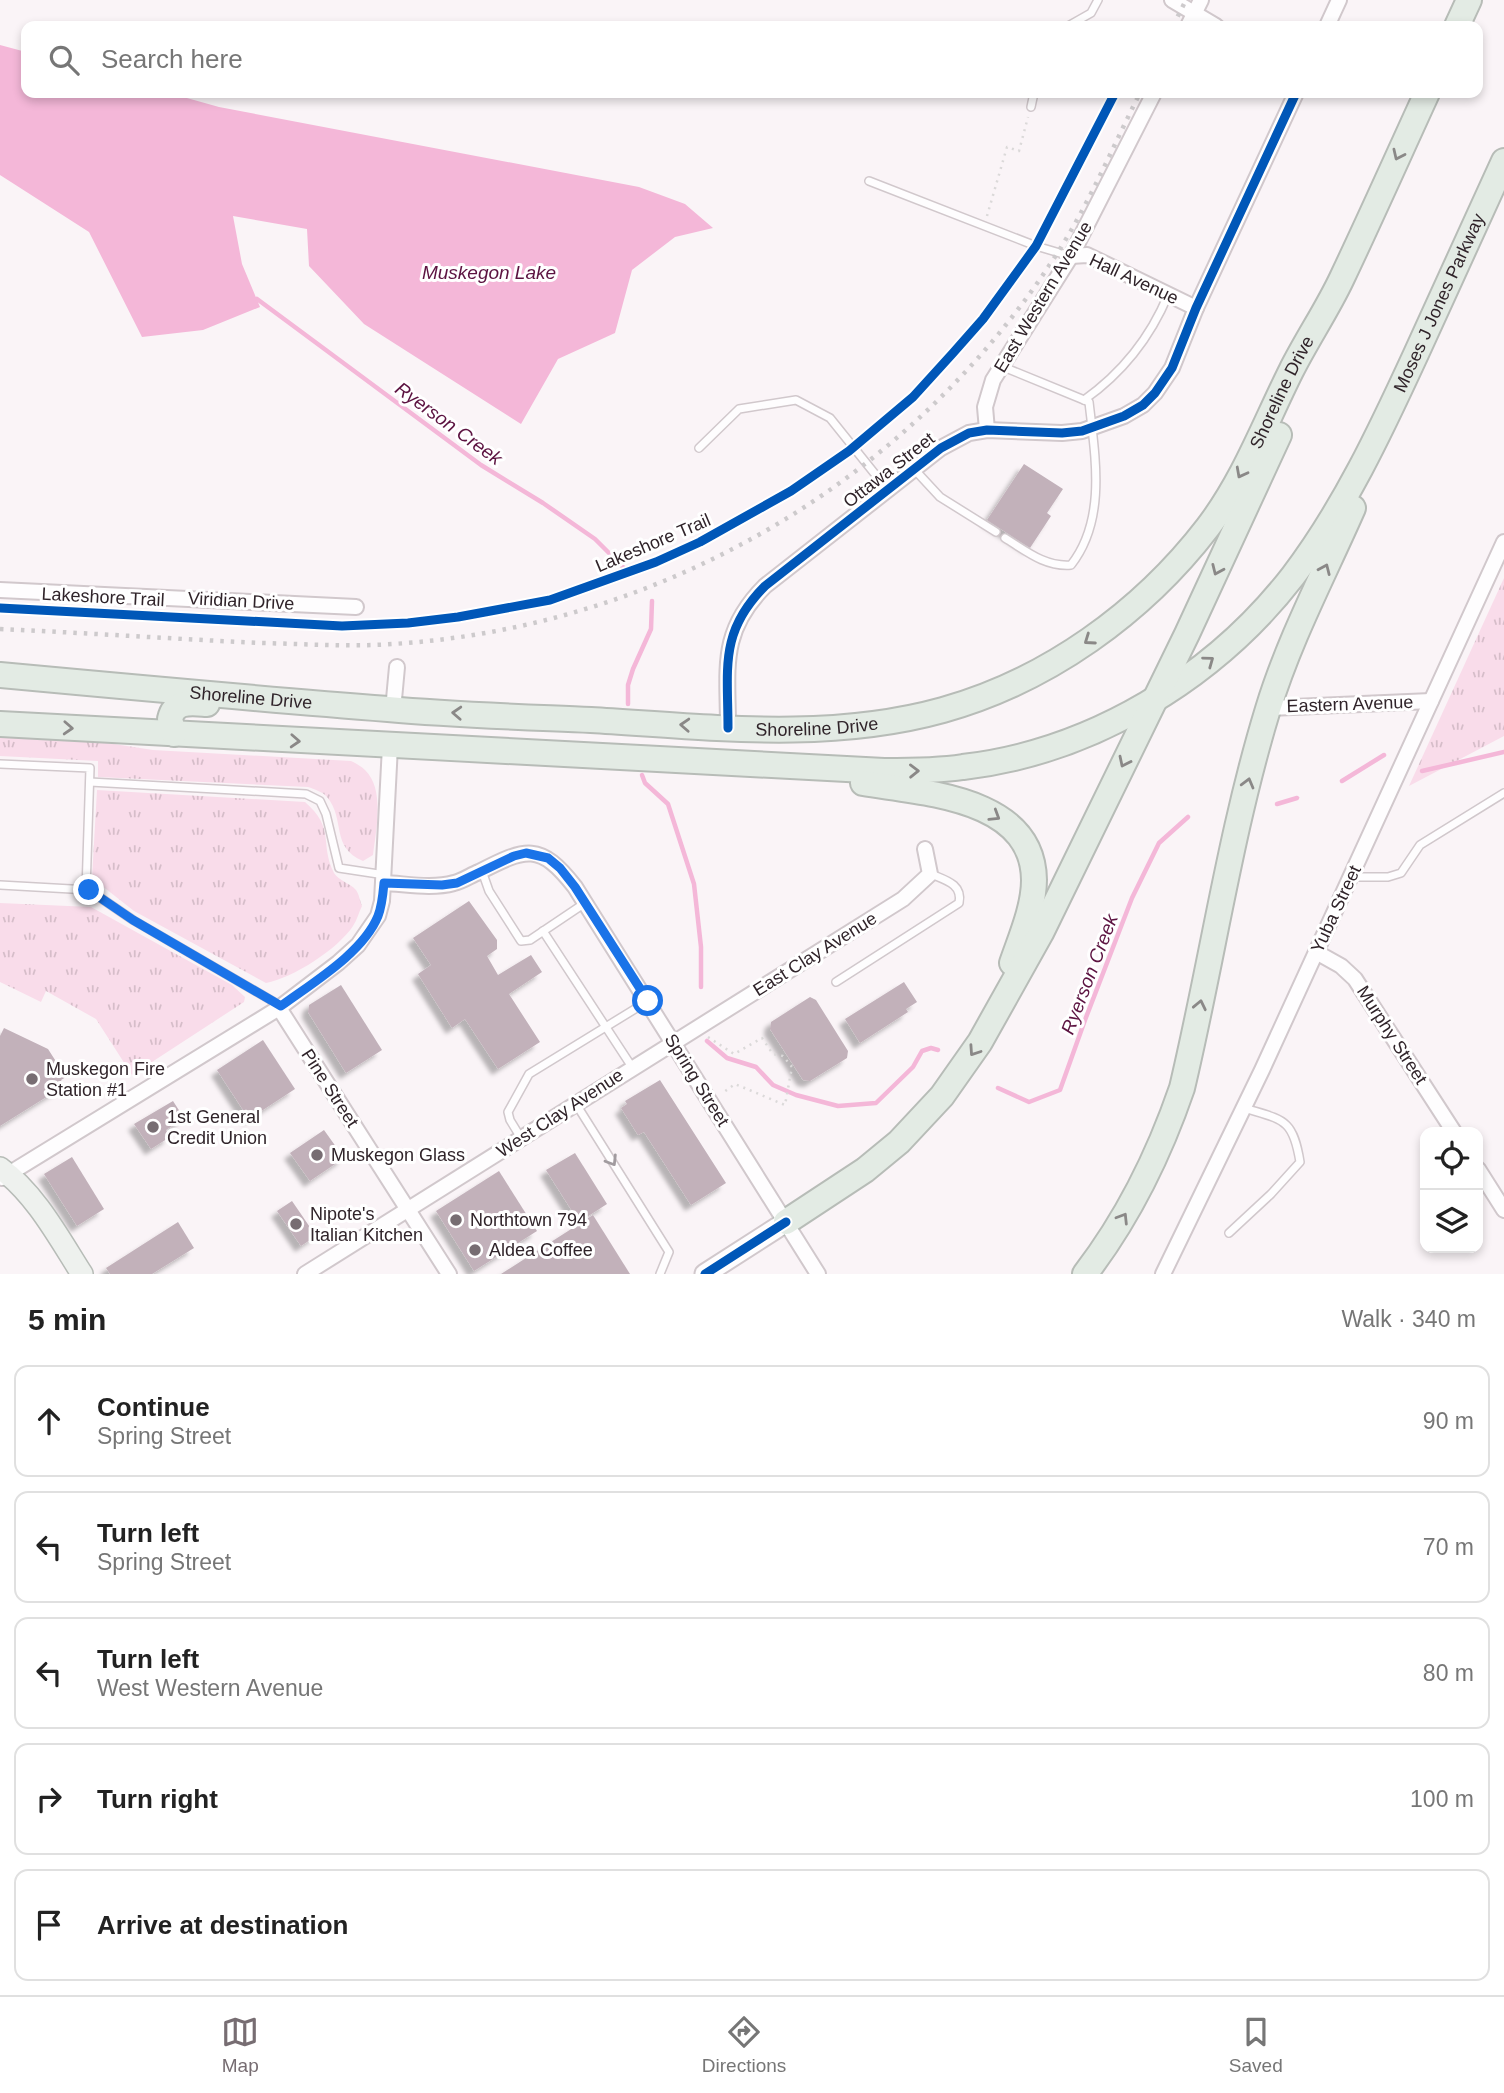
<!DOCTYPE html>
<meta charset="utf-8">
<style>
body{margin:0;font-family:Helvetica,sans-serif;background:#f6f6f6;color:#222}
.controls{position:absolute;right:21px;bottom:21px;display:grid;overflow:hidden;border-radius:14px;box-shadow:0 4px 10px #0003}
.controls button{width:63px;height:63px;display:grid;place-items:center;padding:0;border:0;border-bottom:2px solid #e0e0e0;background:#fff;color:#222;font:35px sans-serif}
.stop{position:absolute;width:21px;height:21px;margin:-16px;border:5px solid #1a73e8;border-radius:50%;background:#fff}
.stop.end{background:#1a73e8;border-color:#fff;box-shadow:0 2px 7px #0008}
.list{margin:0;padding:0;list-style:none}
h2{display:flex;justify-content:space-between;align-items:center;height:91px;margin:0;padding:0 28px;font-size:30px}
h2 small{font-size:23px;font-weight:400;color:#767676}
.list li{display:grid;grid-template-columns:46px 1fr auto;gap:21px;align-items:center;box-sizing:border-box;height:112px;margin:0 14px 14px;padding:0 14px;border:2px solid #e0e0e0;border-radius:14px}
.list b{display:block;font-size:26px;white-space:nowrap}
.list p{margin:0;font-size:23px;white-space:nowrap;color:#767676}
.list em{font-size:23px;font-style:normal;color:#767676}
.icon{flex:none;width:38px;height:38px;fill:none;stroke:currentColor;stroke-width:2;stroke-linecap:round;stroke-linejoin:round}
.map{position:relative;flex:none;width:1504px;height:1274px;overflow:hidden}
.search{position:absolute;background:#fff;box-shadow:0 4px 10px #0003;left:21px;right:21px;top:21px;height:77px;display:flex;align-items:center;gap:18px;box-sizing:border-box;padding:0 24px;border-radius:14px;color:#767676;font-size:26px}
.sheet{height:721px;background:#fff}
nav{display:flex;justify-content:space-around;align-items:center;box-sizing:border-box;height:98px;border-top:2px solid #e0e0e0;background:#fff;font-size:19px;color:#767676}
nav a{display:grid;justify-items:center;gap:4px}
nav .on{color:#776d72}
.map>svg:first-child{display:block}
.grass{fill:url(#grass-tufts)}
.water{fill:#f4b7d8}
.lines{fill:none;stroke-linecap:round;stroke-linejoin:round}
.stream{stroke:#f4b7d8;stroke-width:4.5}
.building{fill:#c2b1ba;filter:url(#shadow)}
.lane-casing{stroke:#d1c8cc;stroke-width:10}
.street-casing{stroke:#d1c8cc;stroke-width:18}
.secondary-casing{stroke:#d1c8cc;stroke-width:23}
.primary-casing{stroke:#b7bcb7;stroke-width:24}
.highway-casing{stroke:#b7bcb7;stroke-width:28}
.path{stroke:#dbd9d9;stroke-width:2.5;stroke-dasharray:2 5;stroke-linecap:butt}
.lane{stroke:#fefdfe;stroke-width:7}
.street{stroke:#fefdfe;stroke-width:14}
.secondary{stroke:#fefdfe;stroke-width:19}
.primary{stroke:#eef1ee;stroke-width:21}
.highway{stroke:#e3ebe4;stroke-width:24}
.rail{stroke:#cdcacc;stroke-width:4.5;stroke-dasharray:3.5 7;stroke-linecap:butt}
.cycleway-casing{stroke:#fff;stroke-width:13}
.cycleway{stroke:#0057b8;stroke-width:9}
.oneway{stroke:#8a8887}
.oneway2{stroke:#a19b9f}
.route{stroke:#1a73e8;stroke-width:9}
.poi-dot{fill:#776d72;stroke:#fff;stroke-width:2.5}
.labels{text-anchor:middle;stroke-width:6;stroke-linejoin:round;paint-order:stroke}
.street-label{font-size:18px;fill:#30242a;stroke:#fff}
.poi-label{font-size:18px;fill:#30242a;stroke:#fff;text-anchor:start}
.water-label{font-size:19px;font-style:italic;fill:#5c1341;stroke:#fff}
</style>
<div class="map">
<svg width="1504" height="1274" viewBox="0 0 1504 1274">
<defs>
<pattern id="grass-tufts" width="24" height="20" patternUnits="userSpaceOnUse" patternTransform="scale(1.75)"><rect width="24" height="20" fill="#f9dcea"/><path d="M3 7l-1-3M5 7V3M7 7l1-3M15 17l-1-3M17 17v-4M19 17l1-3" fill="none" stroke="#d6bdc9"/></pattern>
<filter id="shadow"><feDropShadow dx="-6" dy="6" stdDeviation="2" flood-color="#0004"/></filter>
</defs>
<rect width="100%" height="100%" fill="#faf4f7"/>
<g class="grass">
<path d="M1504 578V736L1409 786Z"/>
<path d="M0 733 62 736 153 750 351 761C355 763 361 766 365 770 385 789 376 830 373 855L363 861C330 847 346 820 327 797 323 792 314 789 308 787L98 777V761L0 756Z"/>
<path d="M97 790 305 802C336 829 319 843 334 873 339 881 350 883 356 890 359 894 360 901 362 906 359 912 357 920 353 926 338 949 293 978 266 983L134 911 92 878Z"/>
<path d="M0 903 91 907 232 985 245 997 244 1002 132 1075 96 1019 46 991 41 1002 0 982Z"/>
</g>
<path class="water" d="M0 45 26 52V93H169L219 107 639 187 685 204 713 228 675 237 632 270 615 333 558 359 521 424 364 324 309 266 307 229 233 216 242 264 260 307 203 330 142 337 89 232 0 175Z"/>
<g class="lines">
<g class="stream">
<path d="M257 299 481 465 543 503 595 539 625 569"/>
<path d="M628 704V685L633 669 651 629 652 601"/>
<path d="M1422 771 1504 752"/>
<path d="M642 775 645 783 668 804 694 884 701 947V987"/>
<path d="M1342 781 1384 755"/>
<path d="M1277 804 1297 798"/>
<path d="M707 1041 727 1058 756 1067 773 1085 796 1095 838 1106 876 1103 913 1067 922 1051 931 1048 938 1050"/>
<path d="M998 1088 1029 1102 1060 1090 1085 1020 1132 898 1159 843 1188 817"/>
</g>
</g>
<g class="building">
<path d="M1024 464 1063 489 1047 513 1051 516 1030 548 987 520Z"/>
<path d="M469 901 497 940V949L487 956 498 975 531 955 542 972 509 994 540 1042 498 1069 465 1019 452 1028 418 974 431 965 413 938Z"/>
<path d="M904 982 917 1002 906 1009 908 1012 860 1043 845 1019Z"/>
<path d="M341 985 382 1050 346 1073 308 1012 309 1005Z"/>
<path d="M810 997 816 1000 848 1051 847 1058 810 1081 803 1080 770 1029 771 1022Z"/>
<path d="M4 1028 48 1049 66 1077 61 1080 64 1086 0 1126V1036Z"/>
<path d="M263 1040 295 1089 249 1119 217 1070Z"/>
<path d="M660 1080 726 1183 691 1205 644 1132 638 1135 621 1108 627 1104 625 1101Z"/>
<path d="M173 1101 184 1118 166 1130 170 1137 151 1149 134 1124Z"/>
<path d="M324 1130 344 1158 310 1181 290 1153Z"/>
<path d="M575 1153 607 1204 579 1222 546 1170Z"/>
<path d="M72 1157 104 1209 77 1226 44 1174Z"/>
<path d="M499 1171 537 1231 474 1271 436 1211Z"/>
<path d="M292 1201 316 1236 301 1246 277 1211Z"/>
<path d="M593 1215 630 1274H501Z"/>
<path d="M178 1222 194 1248 152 1274H110L106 1268Z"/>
</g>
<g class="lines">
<g class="lane-casing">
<g id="lane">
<path d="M1068 26 1091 13 1098 0"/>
<path d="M1031 107 1034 93"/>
<path d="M869 181 1036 246 1070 256"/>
<path d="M1001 366 1089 402C1095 456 1107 519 1071 565 1045 567 1026 551 1005 538"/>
<path d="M1084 400C1122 373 1150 338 1168 295"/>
<path d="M699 448 739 409 796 400 830 418 887 489"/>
<path d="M914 469 940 497 996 532"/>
<path d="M0 764 90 768 86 890"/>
<path d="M90 782 306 794 320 801 326 814 339 868 385 875"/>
<path d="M482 871 489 891 521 941 530 940 585 903"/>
<path d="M1352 877H1388L1401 873 1420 845 1504 793"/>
<path d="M0 885 89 890 133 920 281 1006"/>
<path d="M543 931 632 1067"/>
<path d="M836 982 959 903C963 884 945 880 931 874"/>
<path d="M576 1104 669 1252 660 1274"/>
<path d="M521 1138 510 1120 508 1112 529 1074 648 1001"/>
<path d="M1229 1233 1271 1194 1300 1162C1293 1118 1283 1120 1244 1108"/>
</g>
</g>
<g class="street-casing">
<g id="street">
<path d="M1172 0 1216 26"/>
<path d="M1188 26 1201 0"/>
<path d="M1327 26 1339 0"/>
<path d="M1071 256 1087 255 1196 308"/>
<path d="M987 430 985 407 993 380 1071 256 1154 93"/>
<path d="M0 590 356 607"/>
<path d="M1268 708 1431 701"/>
<path d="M393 710 397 667"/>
<path d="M728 728C728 668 719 632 765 586L941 448 969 433 987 430 1062 433 1082 431 1124 416 1143 405 1155 393 1172 368 1196 308 1296 93"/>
<path d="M384 883C407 884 432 889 454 883 463 881 471 875 479 872 526 848 540 842 575 887L818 1274"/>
<path d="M1316 952 1341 966 1355 979 1454 1132"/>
<path d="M279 1008 449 1274"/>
<path d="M1478 1169 1504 1210"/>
<path d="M2 1178 279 1008 338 963 358 945 378 916 382 901 390 746"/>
<path d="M305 1274 903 899 930 874 925 849"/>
<path d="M1163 1274 1262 1070 1504 542"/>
</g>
</g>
<g class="secondary-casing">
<path id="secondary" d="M705 1274 786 1222"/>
</g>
<g class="primary-casing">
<path id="primary" d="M0 1168C35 1193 59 1238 82 1274"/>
</g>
<g class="highway-casing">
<g id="highway">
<path d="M1457 26 1469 0"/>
<path id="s1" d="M0 675C129 687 258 699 388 709 455 715 523 717 591 720 708 727 828 742 943 710 1047 681 1142 613 1208 527 1244 480 1265 423 1291 371 1307 339 1327 310 1342 278 1371 217 1399 154 1427 93"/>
<path id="s2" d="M0 724 884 771C910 771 937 771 963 767 1092 752 1214 678 1293 576 1344 509 1381 430 1416 354 1445 289 1475 225 1504 161"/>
<path d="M174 734 170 719C174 700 191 703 207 704"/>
<path d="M863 783C923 793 1033 797 1034 880 1034 907 1021 937 1012 963"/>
<path d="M786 1222 865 1170 899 1142 942 1096 980 1042 1041 933 1187 634 1279 435"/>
<path d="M1085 1274C1128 1218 1159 1155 1182 1088 1212 962 1230 833 1268 709 1289 640 1324 574 1353 508"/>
</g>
</g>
<g class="path">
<path d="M987 216 1007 147 1019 151 1028 117"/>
<path d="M708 1037 734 1054 762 1038 773 1054 783 1056 792 1067 785 1105 735 1084 724 1092"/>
</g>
<use href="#lane" class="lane"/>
<use href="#street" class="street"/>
<use href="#secondary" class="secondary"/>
<use href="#primary" class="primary"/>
<use href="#highway" class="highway"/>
<g class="rail">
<path d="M1173 26 1186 0"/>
<path d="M0 629C87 633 175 639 262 643 306 644 349 647 393 644 662 627 913 480 1058 252 1090 202 1113 146 1140 93"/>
</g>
<g class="cycleway-casing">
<g id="cycleway">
<path d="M0 608 342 626 408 623 458 617 550 600 656 562 700 542 791 491 849 451 913 397 953 353 983 319 1036 246 1115 93"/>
<path d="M728 728C728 668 719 632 765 586L941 448 969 433 987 430 1062 433 1082 431 1124 416 1143 405 1155 393 1172 368 1196 308 1296 93"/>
<path d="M705 1274 786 1222"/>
</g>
</g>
<use href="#cycleway" class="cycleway"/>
</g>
<defs><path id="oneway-chevron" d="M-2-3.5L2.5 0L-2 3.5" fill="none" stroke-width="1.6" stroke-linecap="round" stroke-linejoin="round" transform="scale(1.75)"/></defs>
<g class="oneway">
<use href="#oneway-chevron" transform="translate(1398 155) rotate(115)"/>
<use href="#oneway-chevron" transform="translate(1241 473) rotate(118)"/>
<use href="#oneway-chevron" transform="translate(1325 569) rotate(-66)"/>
<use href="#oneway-chevron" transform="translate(1217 570) rotate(114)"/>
<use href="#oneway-chevron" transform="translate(1089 640) rotate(145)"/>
<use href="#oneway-chevron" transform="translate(1209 661) rotate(-36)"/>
<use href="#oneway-chevron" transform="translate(457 713) rotate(-177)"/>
<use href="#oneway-chevron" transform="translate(685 725) rotate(-177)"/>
<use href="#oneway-chevron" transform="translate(68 728) rotate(3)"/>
<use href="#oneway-chevron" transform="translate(295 741) rotate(3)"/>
<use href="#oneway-chevron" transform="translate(1124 762) rotate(116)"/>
<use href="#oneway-chevron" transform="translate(914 771) rotate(-1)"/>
<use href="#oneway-chevron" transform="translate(1248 783) rotate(-75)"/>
<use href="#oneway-chevron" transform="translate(995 816) rotate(32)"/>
<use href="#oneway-chevron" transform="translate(1200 1005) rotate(-78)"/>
<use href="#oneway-chevron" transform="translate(974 1051) rotate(124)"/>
<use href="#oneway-chevron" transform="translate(1123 1218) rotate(-58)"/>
</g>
<use class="oneway2" href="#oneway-chevron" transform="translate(612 1161) rotate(58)"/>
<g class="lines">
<path class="route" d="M89 890 133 920 281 1006C312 983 363 953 378 916 382 906 383 894 384 883L442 885 457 883 514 856 526 853 548 858 560 868 575 887 648 1001"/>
</g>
<g class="poi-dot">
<circle cx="32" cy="1079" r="7"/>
<circle cx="153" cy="1127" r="7"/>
<circle cx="317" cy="1155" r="7"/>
<circle cx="456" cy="1220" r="7"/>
<circle cx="296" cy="1224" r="7"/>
<circle cx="475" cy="1250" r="7"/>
</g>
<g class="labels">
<g class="street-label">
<text transform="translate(1134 279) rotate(25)" y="6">Hall Avenue</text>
<text transform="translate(1043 297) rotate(-59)" y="6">East Western Avenue</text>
<text dy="6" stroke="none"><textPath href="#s2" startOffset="1666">Moses J Jones Parkway</textPath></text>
<text dy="6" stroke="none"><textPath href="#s1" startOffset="1428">Shoreline Drive</textPath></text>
<text transform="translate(889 470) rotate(-38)" y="6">Ottawa Street</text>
<text transform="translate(653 543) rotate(-23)" y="6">Lakeshore Trail</text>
<text transform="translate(103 597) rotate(3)" y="6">Lakeshore Trail</text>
<text transform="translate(241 601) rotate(3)" y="6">Viridian Drive</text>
<text dy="6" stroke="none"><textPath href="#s1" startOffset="252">Shoreline Drive</textPath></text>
<text transform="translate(1350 704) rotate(-2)" y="6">Eastern Avenue</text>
<text dy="6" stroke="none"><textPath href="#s1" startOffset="819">Shoreline Drive</textPath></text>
<text transform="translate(1336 909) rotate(-65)" y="6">Yuba Street</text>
<text transform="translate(815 954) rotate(-32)" y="6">East Clay Avenue</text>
<text transform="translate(1392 1035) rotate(57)" y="6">Murphy Street</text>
<text transform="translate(697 1080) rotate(58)" y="6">Spring Street</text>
<text transform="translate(330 1088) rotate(57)" y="6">Pine Street</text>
<text transform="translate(560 1113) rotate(-33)" y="6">West Clay Avenue</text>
</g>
<g class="poi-label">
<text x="46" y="1075">Muskegon Fire<tspan x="46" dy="21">Station #1</tspan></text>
<text x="167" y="1123">1st General<tspan x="167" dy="21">Credit Union</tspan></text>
<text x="331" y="1161">Muskegon Glass</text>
<text x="310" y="1220">Nipote's<tspan x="310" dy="21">Italian Kitchen</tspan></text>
<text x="470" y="1226">Northtown 794</text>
<text x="489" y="1256">Aldea Coffee</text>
</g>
<g class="water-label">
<text x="489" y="279">Muskegon Lake</text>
<text transform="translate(449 423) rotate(36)" y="7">Ryerson Creek</text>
<text transform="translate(1089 974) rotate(-69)" y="7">Ryerson Creek</text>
</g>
</g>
</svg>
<div class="controls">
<button><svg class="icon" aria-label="locate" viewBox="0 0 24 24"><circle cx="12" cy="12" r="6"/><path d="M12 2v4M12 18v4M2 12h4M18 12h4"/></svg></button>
<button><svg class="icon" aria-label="layers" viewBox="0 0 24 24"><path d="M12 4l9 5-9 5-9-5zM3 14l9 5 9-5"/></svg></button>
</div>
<div class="stop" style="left:648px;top:1001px"></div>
<div class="stop end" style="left:89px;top:890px"></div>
<div class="search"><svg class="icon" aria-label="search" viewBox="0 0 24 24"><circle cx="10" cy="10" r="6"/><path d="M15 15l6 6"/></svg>Search here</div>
</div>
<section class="sheet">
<h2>5 min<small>Walk · 340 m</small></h2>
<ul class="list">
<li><svg class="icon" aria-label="ahead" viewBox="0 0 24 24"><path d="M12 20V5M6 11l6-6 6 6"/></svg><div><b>Continue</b><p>Spring Street</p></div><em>90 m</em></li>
<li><svg class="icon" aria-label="left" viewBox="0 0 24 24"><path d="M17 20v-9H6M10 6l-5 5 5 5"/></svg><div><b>Turn left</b><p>Spring Street</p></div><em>70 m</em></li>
<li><svg class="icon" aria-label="left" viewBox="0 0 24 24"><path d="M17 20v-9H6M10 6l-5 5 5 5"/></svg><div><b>Turn left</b><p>West Western Avenue</p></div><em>80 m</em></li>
<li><svg class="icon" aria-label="right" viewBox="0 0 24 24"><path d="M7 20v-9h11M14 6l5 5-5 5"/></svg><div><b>Turn right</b></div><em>100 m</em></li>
<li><svg class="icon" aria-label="arrive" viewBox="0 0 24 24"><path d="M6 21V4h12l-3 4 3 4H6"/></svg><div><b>Arrive at destination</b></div></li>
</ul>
</section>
<nav>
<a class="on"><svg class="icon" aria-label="map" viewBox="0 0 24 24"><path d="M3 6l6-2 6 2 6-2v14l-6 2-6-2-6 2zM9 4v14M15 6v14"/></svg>Map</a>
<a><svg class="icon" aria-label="directions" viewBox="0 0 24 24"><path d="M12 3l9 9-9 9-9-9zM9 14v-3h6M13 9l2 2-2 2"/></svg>Directions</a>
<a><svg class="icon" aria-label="saved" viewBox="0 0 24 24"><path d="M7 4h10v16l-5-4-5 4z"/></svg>Saved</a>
</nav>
